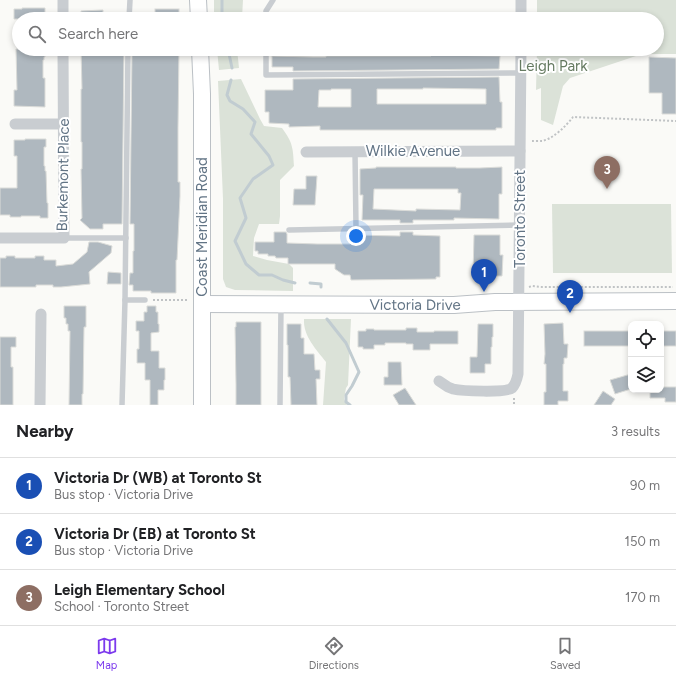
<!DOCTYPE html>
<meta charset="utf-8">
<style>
body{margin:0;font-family:Figtree,sans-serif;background:#f2f2f2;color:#202124}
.controls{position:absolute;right:12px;bottom:12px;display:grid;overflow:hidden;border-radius:8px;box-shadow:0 2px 6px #0003}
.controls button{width:36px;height:36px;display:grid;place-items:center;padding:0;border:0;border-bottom:1px solid #e0e0e0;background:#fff;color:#202124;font:20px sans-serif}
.you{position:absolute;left:356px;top:236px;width:14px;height:14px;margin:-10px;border:3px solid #fff;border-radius:50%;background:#1a73e8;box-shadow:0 0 0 6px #1a73e833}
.badge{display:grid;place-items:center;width:26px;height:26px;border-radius:50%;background:#7c3aed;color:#fff;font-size:13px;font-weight:700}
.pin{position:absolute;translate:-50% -33px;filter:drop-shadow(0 1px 2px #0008)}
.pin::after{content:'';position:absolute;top:21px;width:14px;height:12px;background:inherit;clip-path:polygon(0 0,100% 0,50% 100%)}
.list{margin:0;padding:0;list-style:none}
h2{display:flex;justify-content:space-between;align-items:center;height:52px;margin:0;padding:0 16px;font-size:17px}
h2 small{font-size:13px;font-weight:400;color:#757577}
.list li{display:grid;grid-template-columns:26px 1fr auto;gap:12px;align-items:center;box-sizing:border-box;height:56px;padding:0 16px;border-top:1px solid #e0e0e0}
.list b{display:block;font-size:15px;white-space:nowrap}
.list p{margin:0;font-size:13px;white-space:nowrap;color:#757577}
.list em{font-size:13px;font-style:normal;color:#757577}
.icon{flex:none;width:22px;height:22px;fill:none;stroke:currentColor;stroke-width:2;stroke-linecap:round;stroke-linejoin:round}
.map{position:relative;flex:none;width:676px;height:405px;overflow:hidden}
.search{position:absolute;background:#fff;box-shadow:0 2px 6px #0003;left:12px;right:12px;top:12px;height:44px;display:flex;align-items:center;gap:10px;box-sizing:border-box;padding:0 14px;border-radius:22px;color:#757577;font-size:15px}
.sheet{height:220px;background:#fff}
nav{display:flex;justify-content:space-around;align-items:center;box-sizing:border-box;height:56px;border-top:1px solid #e0e0e0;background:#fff;font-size:11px;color:#757577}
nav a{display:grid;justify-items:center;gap:2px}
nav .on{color:#7c3aed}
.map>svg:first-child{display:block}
.green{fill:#dbe2d8}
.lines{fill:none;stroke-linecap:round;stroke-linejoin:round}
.stream{stroke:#c1ccd1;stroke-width:3}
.building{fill:#afb8bf;stroke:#dbdcd9;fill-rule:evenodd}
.secondary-casing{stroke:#bbc0c5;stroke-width:18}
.path{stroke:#c0c3c5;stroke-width:2;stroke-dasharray:2 2;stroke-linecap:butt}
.service{stroke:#c9cdd1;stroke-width:5.5}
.minor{stroke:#c9cdd1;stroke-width:11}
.secondary{stroke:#fff;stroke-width:16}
.labels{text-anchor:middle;stroke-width:4;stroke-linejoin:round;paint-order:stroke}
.park-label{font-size:15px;fill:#667b62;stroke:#fff}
.street-label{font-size:15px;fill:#627485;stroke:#fff}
</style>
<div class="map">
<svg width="676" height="405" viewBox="0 0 676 405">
<rect width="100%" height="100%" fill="#fafaf7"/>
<g class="green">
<path d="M214 0H243L242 18 234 17V19H214Z"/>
<path d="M537 0H676V54H642L570 78 563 86 553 125 541 120V88L536 90 537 49H657V19H537Z"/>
<path d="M217 49H237L239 68 219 70Z"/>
<path d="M241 79 260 119 264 126 282 128C293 143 293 148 294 166L280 180V216L279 224H259L254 238 253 256 267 260 289 264 293 268V291L235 290 226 287 223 279V199L218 81Z"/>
<path d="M552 204H671L672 273H553Z"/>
<path d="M304 319H351L348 385 346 388 344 399 347 405H323L326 362C316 349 303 336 304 319Z"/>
</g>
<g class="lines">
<g class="stream">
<path d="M222 0V19"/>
<path d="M228 49 232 68"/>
<path d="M231 80 227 95 230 101 243 109 255 122 251 134 269 156 273 165 253 179 240 198 246 218 235 241 246 264 259 275H272L283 280 295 283"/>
<path d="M310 283 321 284V287"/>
<path d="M327 319 346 343 359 372 352 386 346 395V402L350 405"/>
</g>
</g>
<g class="building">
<path d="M22 8H45V18H43V19H14V9H22Z"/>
<rect x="155" y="9" width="24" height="10"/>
<path d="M103 10V19H81V11Z"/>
<path d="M16 49H45V57H44V60H43V78H45V107L14 106V90H17Z"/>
<path d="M81 49H124L122 224H103V229H90L80 220 82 218 81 169H82V142H81V89H82Z"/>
<path d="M132 49H179L178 127V182H180V196L177 260H176V293H151V291H133V285H129L130 273H133V251H134V224H130Z"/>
<path d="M431 55 500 56 499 69 293 71V67H272V56L313 57H326V56H431Z"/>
<path d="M649 57 676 58V114H662V93H649Z"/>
<path d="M499 77 500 102H502V128H496V130H320V126L289 127V124L269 123V112H265V90H293V79ZM423 88 486 89V104H377V89H423ZM331 89H351V107H318L319 90H331Z"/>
<path d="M25 139H46V147H44V166H45V171H46L47 203H48V218H40V216H21V217H10V215H0V188H17V156H14V140H25Z"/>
<path d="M376 167H456V168H480L502 167V194H499V219L454 218V220H413V223H400V220H362L363 195H360V169L376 168ZM374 189H458V193H461L460 210 416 209V211L373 209Z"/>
<path d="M306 176H317L315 205H293L294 189H306Z"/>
<path d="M274 232H286L287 234V243L317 244H350V235L400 236V232H413V235L440 236V277H436V279L351 280 350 275H344L335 269V264H288V258H276L275 256H268V254H258V251H255V242H274Z"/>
<path d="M474 235H500V255H503L502 276H473Z"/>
<path d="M89 242H98L112 246 111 253 89 272 90 284 61 287H53V285H36V287H0V258H6V256H15V258H35V256H44V260H56V266L73 264 87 252Z"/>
<path d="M108 272 121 273V284H107Z"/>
<path d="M64 306H86V327H84L83 394H82V405H69L70 331H68V324H66V318H64Z"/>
<path d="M147 306H156V312H158V324H159V332L151 333V351H159V368H165V380H164V390H158V405H150V380H145V363H137V349H139V331H136V321H144V312H147Z"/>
<path d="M236 322H261V405H236V384L235 327H236Z"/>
<path d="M563 323 564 344H568L567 358H564V364H563V391H568V401H558V405H544V392H546V364H544L545 354 544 324Z"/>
<path d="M287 324H301V338H304V354H314L315 370H320V379H316L317 405H291L290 377H288V345H287Z"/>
<path d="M478 324H493V337H492V347H491V364H485V373H470V357H477Z"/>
<path d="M406 328H417V332H434V331H458V344H430V350H413V344H406V343H385V345H374V349H363V347H358V331H366V329H374V330H406Z"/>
<rect x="584" y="331" width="47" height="15"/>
<rect x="663" y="331" width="13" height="15"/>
<path d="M0 337H16V347H11V367H13V405H0Z"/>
<path d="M388 362H401L402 385H384V377H388Z"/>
<path d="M631 374V389L615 394 610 380Z"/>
<path d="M661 387H676V402H665V398H650V390H661Z"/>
<path d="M405 388 416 405H399L393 395Z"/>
<path d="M603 391 615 399 611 405H594Z"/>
</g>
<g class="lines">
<g class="secondary-casing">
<g id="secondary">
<path d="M198 0 199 19"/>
<path d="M200 49 202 94V405"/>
<path id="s1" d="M202 304 454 305 495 302 676 301"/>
</g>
</g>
<g class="path">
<path d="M532 141C535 141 539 141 542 141 553 139 566 126 573 117L676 121"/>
<path d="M529 287 532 286 542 287H673"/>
<path d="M153 300H187"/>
<path d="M514 398V405"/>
</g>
<g class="service">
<path d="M129 19 130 0"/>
<path d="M266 19V11L273 0"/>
<path d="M266 49V75L521 73"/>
<path d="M355 151 356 228"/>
<path d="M289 230 520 225"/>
<path d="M64 238H126"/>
<path d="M125 300 128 49"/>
<path d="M122 405 125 300H145"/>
<path d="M280 405 281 305"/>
</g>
<g class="minor">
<path d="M63 0V19"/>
<path d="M521 19V0"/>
<path d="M15 124H64"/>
<path d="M306 152 520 151"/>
<path d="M0 238H64L63 49"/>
<path d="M439 381 448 387 453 389C462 391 506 393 512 388 516 384 517 379 518 374L521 49"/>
<path d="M40 405 41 314"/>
</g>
<use href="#secondary" class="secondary"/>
</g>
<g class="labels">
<g class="park-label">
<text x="553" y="71">Leigh Park</text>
</g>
<g class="street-label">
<text x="413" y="156">Wilkie Avenue</text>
<text transform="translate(63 175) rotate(-89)" y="5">Burkemont Place</text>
<text transform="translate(520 219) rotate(-90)" y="5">Toronto Street</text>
<text transform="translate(202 227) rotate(-90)" y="5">Coast Meridian Road</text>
<text dy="5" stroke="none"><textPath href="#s1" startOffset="213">Victoria Drive</textPath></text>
</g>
</g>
</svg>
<div class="controls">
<button><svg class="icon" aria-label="locate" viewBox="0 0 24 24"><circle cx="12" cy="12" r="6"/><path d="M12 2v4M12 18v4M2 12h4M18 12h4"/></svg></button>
<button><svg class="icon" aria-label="layers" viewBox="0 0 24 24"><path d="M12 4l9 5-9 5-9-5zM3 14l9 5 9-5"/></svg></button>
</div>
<div class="you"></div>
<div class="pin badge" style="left:484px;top:292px;background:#1a4fb4">1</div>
<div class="pin badge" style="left:570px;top:313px;background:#1a4fb4">2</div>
<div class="pin badge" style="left:607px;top:189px;background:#8d6e63">3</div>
<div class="search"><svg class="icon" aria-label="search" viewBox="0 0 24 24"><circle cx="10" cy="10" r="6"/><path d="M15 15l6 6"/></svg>Search here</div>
</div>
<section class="sheet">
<h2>Nearby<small>3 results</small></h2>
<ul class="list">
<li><span class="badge" style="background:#1a4fb4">1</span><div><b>Victoria Dr (WB) at Toronto St</b><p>Bus stop · Victoria Drive</p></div><em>90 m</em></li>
<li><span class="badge" style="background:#1a4fb4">2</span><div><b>Victoria Dr (EB) at Toronto St</b><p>Bus stop · Victoria Drive</p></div><em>150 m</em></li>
<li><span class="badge" style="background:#8d6e63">3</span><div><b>Leigh Elementary School</b><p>School · Toronto Street</p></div><em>170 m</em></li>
</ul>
</section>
<nav>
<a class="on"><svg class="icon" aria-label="map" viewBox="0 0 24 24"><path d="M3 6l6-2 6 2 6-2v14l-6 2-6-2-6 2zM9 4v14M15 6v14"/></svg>Map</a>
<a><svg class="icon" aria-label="directions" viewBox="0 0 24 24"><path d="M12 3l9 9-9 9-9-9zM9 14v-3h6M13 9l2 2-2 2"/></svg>Directions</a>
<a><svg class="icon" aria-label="saved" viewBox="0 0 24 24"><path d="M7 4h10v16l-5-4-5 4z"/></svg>Saved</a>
</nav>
